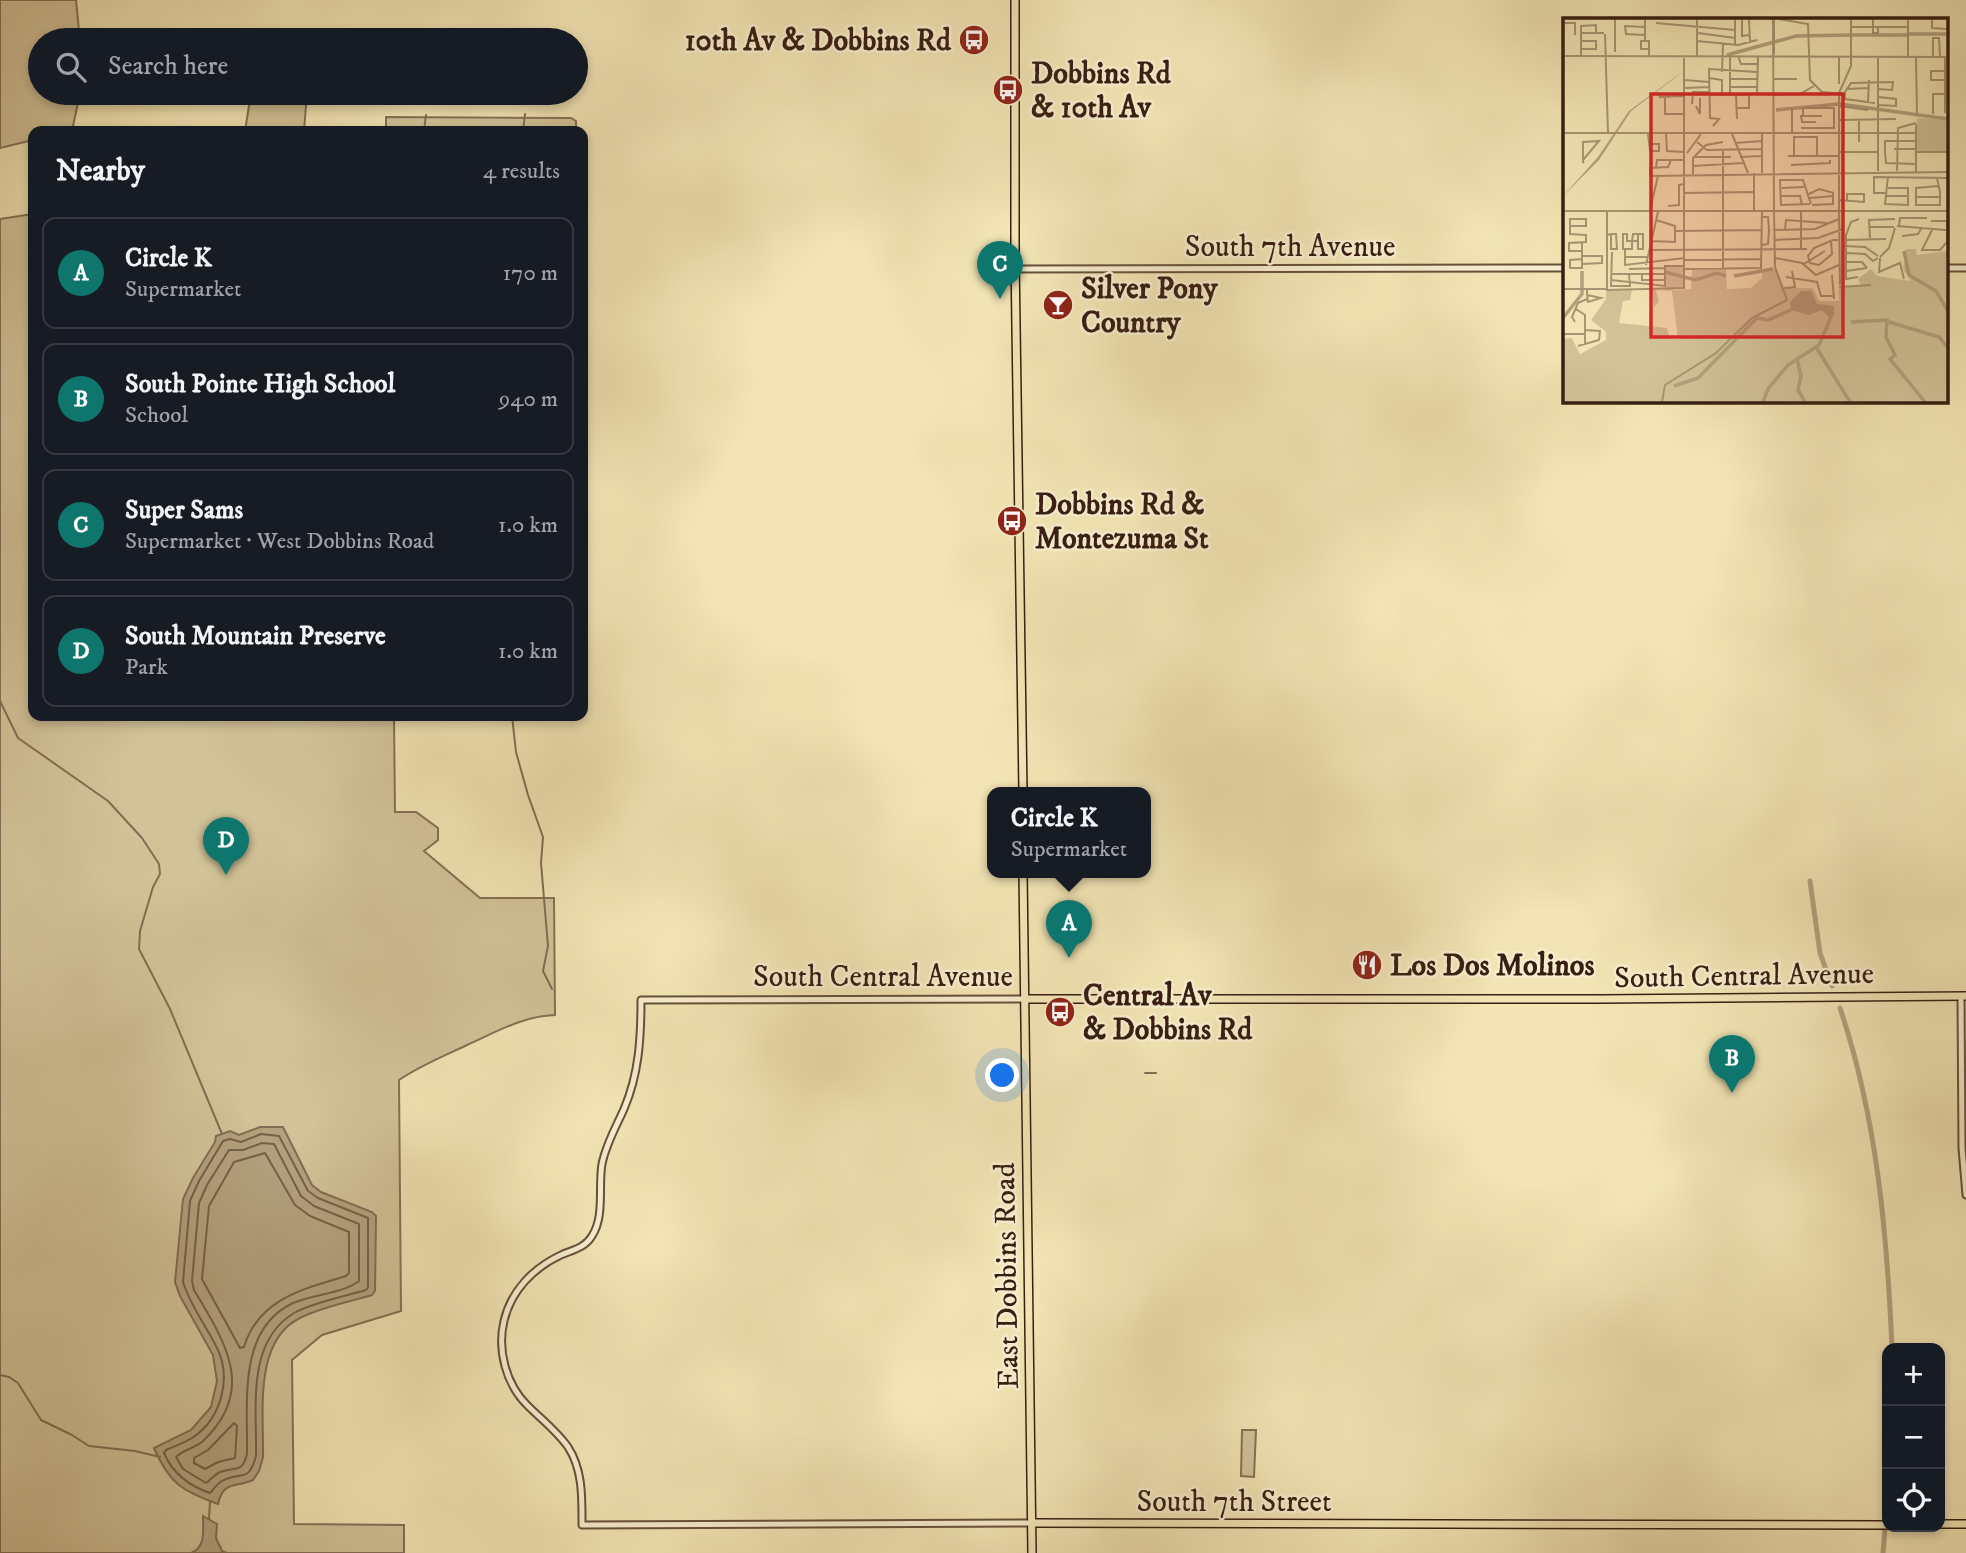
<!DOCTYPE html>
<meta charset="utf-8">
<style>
body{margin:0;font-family:"IM FELL DW Pica",serif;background:#20242c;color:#f1f3f6}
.controls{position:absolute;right:21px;bottom:21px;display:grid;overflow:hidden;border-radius:14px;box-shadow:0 4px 10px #0003}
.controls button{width:63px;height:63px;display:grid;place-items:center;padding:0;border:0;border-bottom:2px solid #363941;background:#171b24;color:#f1f3f6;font:35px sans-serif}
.you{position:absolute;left:1003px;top:1076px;width:24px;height:24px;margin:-18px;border:5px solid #fff;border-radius:50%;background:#1a73e8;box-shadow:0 0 0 10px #1a73e833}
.badge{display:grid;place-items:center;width:46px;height:46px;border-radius:50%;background:#0f766e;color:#fff;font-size:23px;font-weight:700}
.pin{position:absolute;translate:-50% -58px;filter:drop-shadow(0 2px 4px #0008)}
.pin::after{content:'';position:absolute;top:37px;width:24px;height:21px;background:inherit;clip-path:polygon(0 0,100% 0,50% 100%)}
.popup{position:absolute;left:987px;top:787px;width:164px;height:91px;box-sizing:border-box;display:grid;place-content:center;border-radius:14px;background:#171b24;filter:drop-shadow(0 2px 5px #0005);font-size:23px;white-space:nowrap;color:#9ea1a6}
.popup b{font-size:26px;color:#f1f3f6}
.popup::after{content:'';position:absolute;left:50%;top:100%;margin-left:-14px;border:14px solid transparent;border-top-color:#171b24}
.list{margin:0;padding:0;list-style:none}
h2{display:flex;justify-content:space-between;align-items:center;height:91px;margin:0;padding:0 28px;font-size:30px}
h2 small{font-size:23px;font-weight:400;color:#9ea1a6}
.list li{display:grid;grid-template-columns:46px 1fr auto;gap:21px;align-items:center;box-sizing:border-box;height:112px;margin:0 14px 14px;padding:0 14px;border:2px solid #363941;border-radius:14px}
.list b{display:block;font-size:26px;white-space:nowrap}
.list p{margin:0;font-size:23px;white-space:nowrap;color:#9ea1a6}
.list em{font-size:23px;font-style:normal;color:#9ea1a6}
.icon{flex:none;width:38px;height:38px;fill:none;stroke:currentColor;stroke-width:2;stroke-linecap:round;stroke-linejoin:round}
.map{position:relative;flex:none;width:1966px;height:1553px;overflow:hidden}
.search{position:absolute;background:#171b24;box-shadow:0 4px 10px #0003;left:28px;top:28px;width:560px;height:77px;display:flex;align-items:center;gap:18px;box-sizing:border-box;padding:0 24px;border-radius:38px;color:#9ea1a6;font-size:26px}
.panel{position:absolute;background:#171b24;box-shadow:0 4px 10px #0003;left:28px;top:126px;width:560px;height:595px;border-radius:14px}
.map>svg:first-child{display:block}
.green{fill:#d2c298;stroke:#857055;stroke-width:2}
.water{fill:#b3a17d;stroke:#826d52;stroke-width:2}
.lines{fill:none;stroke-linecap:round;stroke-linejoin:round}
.shore{stroke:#766048;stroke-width:2}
.stream{stroke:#826d52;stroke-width:2}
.canal{stroke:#b3a17d;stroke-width:5}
.minor-casing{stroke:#66503a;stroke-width:9}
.major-casing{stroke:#381e12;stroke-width:10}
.minor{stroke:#f7edce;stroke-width:5}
.major{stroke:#f2e4b4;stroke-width:7}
.labels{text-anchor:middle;stroke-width:5;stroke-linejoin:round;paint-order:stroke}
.poi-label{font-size:30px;font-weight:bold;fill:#381e12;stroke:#f7edce;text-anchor:start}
.street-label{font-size:30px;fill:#381e12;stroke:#f7edce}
.inset-river{fill:none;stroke:#b3a17d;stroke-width:3.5}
.inset-road{fill:none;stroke:#a89573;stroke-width:2}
.view{fill:#d62828;fill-opacity:0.15;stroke:#d62828;stroke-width:3.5}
.inset-edge{fill:none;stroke:#381e12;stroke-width:3.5}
</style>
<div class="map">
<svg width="1966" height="1553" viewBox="0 0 1966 1553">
<rect width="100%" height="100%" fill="#f2e4b4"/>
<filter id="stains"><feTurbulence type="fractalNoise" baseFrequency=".00286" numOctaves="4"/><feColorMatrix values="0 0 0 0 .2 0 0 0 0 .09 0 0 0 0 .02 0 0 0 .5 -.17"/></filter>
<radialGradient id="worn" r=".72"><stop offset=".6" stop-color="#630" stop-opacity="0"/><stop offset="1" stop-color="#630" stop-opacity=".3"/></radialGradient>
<g class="green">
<path d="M0 0H76L79 31 82 40H40V93H80L72 131H33V140L0 148Z"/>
<path d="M251 93H307L304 131H245Z"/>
<path d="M386 117 571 118 576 121V131H386Z"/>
<path d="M33 214V716H394L395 812H416L438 828V840L424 851 480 898H554L555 1015C523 1016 496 1032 467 1045 444 1056 421 1065 399 1080L401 1311 322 1335 292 1360 294 1524 404 1525V1553H0V219Z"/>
<path d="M1242 1430H1256L1254 1477 1241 1476Z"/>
</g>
<g class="water">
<path d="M260 1127H283L312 1185 321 1192 372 1212 376 1216 375 1291 372 1295C349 1302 321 1307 300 1318 253 1341 264 1414 263 1457L259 1471 253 1480C234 1488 223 1481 218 1504 182 1491 169 1483 154 1448L191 1430 211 1407 217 1381 213 1355 180 1296 175 1282 183 1199 193 1178 215 1142 216 1136 230 1131 239 1135Z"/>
<path d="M203 1516 217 1524 216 1538 222 1551 227 1553H191C206 1547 203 1531 203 1516Z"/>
</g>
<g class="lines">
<g class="shore">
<path d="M261 1134 279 1136 308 1191 318 1198 368 1218V1287L366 1290C346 1296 311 1303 294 1313 246 1342 257 1407 256 1456 248 1485 241 1470 222 1481 217 1484 213 1490 210 1493 189 1486 173 1474 164 1453L166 1450C175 1446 187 1442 195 1436 221 1417 232 1378 217 1348 206 1326 190 1305 183 1282L190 1201 199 1181 223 1141 230 1139 241 1142Z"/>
<path d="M262 1143 274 1144 301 1196 314 1206 359 1224V1281C342 1294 313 1294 293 1303 237 1329 248 1404 247 1454 242 1474 236 1466 220 1472 215 1474 211 1480 206 1483L183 1469 176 1457C183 1450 195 1448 203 1441 257 1390 225 1342 194 1290L192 1281 199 1203 207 1185 229 1150H243Z"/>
<path d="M265 1153 295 1205 310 1216 349 1232V1273L346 1276C304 1289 259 1298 244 1347L240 1348 202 1279 209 1206 234 1162Z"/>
<path d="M234 1423 237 1426 235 1458 218 1462 205 1469 194 1463V1458L208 1450Z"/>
</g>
<g class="stream">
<path d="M424 131 426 115"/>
<path d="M523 131 525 114"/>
<path d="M0 701 18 738 108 801 142 838 159 864 160 874 153 887 140 931 139 949 170 1009 222 1134"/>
<path d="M512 716 516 752 528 795 543 837 541 863 548 946 543 971 552 989"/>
<path d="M1145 1073H1156"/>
<path d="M0 1375 9 1377 18 1383 41 1420 72 1435 89 1446 135 1451 160 1457"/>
<path d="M209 1519 210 1501"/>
</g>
<g class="canal">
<path d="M1810 881 1820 953 1832 986"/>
<path d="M1840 1008C1877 1118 1887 1233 1892 1348"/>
<path d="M1885 1521 1887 1481"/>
<path d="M1883 1553 1885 1529"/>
</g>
<g class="minor-casing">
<g id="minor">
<path d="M1947 268H1966"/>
<path d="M1015 269 1565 268"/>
<path d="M1961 996 1962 1148 1966 1195"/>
<path d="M1025 999 641 1000C641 1038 639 1074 624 1109 616 1127 606 1144 602 1164 598 1187 605 1216 592 1236 585 1248 572 1250 561 1255 533 1268 511 1291 504 1321 497 1350 506 1384 527 1405 541 1419 557 1431 568 1447 583 1470 582 1498 582 1525L1032 1523"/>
</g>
</g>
<g class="major-casing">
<g id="major">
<path d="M1015 0V260L1023 792"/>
<path d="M1023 872 1032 1553"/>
<path d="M1025 999H1601L1966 996"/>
<path d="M1032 1523 1887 1525"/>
<path d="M1940 1524H1966"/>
</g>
</g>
<use href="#minor" class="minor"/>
<use href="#major" class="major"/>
</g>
<defs>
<g id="bus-disc" transform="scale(1.575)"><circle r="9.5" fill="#8f2418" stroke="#f7edce"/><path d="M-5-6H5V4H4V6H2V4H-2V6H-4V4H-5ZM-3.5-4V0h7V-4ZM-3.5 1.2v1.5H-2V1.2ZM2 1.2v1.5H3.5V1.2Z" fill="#fff"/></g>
<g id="bar-disc" transform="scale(1.575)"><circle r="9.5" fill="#8f2418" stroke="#f7edce"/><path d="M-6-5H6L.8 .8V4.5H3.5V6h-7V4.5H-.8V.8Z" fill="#fff"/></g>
<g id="restaurant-disc" transform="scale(1.575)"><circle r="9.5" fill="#8f2418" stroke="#f7edce"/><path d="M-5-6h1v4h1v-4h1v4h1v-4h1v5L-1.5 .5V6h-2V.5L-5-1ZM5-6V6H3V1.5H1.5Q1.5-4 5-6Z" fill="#fff"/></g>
</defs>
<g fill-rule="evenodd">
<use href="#bus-disc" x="974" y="40"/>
<use href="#bus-disc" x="1008" y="90"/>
<use href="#bar-disc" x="1058" y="305"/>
<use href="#bus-disc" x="1012" y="521"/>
<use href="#restaurant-disc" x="1367" y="965"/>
<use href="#bus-disc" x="1060" y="1012"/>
</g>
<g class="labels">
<g class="poi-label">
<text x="951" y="50" text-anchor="end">10th Av &amp; Dobbins Rd</text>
<text x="1031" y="83">Dobbins Rd<tspan x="1031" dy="34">&amp; 10th Av</tspan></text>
<text x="1081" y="298">Silver Pony<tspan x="1081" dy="34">Country</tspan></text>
<text x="1035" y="514">Dobbins Rd &amp;<tspan x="1035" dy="34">Montezuma St</tspan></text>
<text x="1390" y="975">Los Dos Molinos</text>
<text x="1083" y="1005">Central Av<tspan x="1083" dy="34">&amp; Dobbins Rd</tspan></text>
</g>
<g class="street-label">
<text x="1290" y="256">South 7th Avenue</text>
<text transform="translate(1744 975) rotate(-1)" y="10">South Central Avenue</text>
<text x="883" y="986">South Central Avenue</text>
<text transform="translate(1006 1276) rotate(-91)" y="10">East Dobbins Road</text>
<text x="1234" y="1511">South 7th Street</text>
</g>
</g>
<g transform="translate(1563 18)">
<rect width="385" height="385" fill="#f2e4b4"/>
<path d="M354 100 385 102V134L354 133ZM343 231H353L354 237 385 233V384H0V321L9 320 17 336 43 322V314L28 302 43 281V271L102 272 103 249 121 248 120 270 103 273 128 271 129 252 163 251 164 271 188 270 199 260V251H213L221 270H250L256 283H276V269L298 267 295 261 308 251 314 258 348 263 340 251ZM69 272H89L91 289 96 284 93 272 109 273 115 321H107L104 310 56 305 60 283 67 282Z" fill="#d2c298" fill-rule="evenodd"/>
<path d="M157 39 117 56 68 93 36 142 0 178 35 139 66 93 115 57ZM238 273H248L254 286 271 288V298L267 300 259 292 246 297 228 292 227 284Z" fill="#b3a17d"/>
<path class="inset-river" d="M346 16H385M289 17H344M164 37 233 18 287 17M277 86 385 101M213 92 276 86M341 233 346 257 373 273 385 293M102 254 132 262 154 255 163 258M171 258 210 251M0 300 19 276V253M288 304 324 302 323 319 332 337 327 341 362 384M326 304 376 319 385 330M253 329 287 384M234 341 238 358 235 372 242 384M111 368 135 360 194 300 205 302 228 292M200 384 205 371 225 347 256 327 268 299"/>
<path class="inset-road" d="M52 1V34M134 1V38M179 1V18L186 17M186 1 187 24M210 1 211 193M216 1 245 6 247 62 259 74 282 76M310 1V15H315V9M369 1V10L385 11M0 5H12V17M93 5 172 12M288 9H345M18 15H41M135 15 172 20M42 16 45 116M82 17 63 16 62 8 82 9M82 23V1M134 23 175 27 194 22M172 27V1M18 31H33V23H18M86 31H78V23H86V38M211 36V1M0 38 385 39M18 38V8L33 7V15M167 38V77M175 38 178 46H195M276 38V66M345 38V1M370 38V20H376L377 38M315 39V91M353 40 354 97M159 54 160 26M146 60 159 62V77M168 61H194M211 61H234M121 62 146 64M382 62H368V53H382M168 69H194M121 70 146 69M283 71 306 70M194 76 195 38M146 77 198 76M173 77 174 101M211 77 237 76 251 68M96 79 121 78M102 79V96H121M305 84 306 62M312 85 282 81V74L288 65 330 64 329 72 315 71M129 86 130 74H146M315 87 333 88V81L316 79M133 88 137 96V80M276 88 305 92M173 90H186V77M315 93V153M382 95V39M370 96V76H382M276 102 333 101M296 102V124M253 104H239L238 98H259M150 108 156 101 147 100 146 51 194 54M238 110H271V90H240V98M0 115H353M229 115V90M85 116 87 133H96V126H87M103 116 104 133 121 134M169 116 185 155M134 124 144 132 199 131M172 125 199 123M331 131H353M276 134H315M353 134H385M124 135 138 116M225 138H276M231 138V119H254V138M132 139H168M177 139 199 138M20 142 36 123 21 124H20V144L21 145M108 142 105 149 87 150V158L385 154M353 146 323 145 322 134V123H353M228 147 267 145V142M130 148 180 145M93 150 94 142H121M334 153 335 110 353 105M353 154V106M160 155V132M160 155V193M191 155V193M199 155V115M130 156V140L143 127 160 124M325 159 322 186 345 187V170H325M374 160 377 174V187H353V170L375 168M219 170 241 169M121 175 190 174M322 175H311V159L385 160M246 176 256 171 271 175M218 178H237L239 187M322 178H344M353 179H377M247 180 270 178M276 182 301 184V176H284V183M247 186 218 187 217 162H240L248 186M249 187 270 186V175M105 188 116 187V167L121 166M87 192 95 158M238 192V231M276 192 277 267M276 192V75L288 48V1M0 193H385M160 193V251M44 194V272L121 270V40M199 199H205L206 212 205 226 199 227M368 203H384V224L377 232H359L369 212M7 208H23V201H7V216L23 217V224L6 225V233H19M334 208 383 212M336 208 337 200H364M306 209H331M211 212 252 211 276 201M222 212 223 202 264 205M112 213 199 212M44 217 48 216H53L54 231H48V216M339 218 355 216 359 209M307 220 306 202 332 201M211 222 255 220 280 211V202M283 222 323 221M75 223H64V216H60V231H69V223L70 216H80V231H75V216M88 223 112 224V208L93 202M268 223 269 236 256 247 247 245 245 238 251 230 270 222H276M281 228 302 229 315 238M62 232V247L122 240M88 232 244 231M49 234 48 268H67L66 256M284 235 302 236 310 243 315 240M62 239H84M317 239 326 230 332 210M212 240 239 245 253 257 276 247M317 240 316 254 337 245 341 261M19 241 7 242V250H19V225M122 242 199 241M284 244H299L304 250M19 246 39 245V238H20M241 246 262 233M83 247 95 194M66 251 102 250M122 251 198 250 199 193M283 253 304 250M48 256H102M79 257V262H102M269 257 271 281M223 259 254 264 258 278H271M295 259 283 261V217L288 204 296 201M48 262 102 268V248H122M276 269 308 267M221 270 232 269 229 253M0 271H44M24 271V276L25 284 38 280 24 277M13 291 22 297V327M12 304 9 299 15 285 24 281M0 316H22M15 328 36 322 37 313 22 312M99 384 102 367 153 335 189 300 224 282 212 249 211 193"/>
<path class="view" d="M88 76H280V319H88Z"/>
<rect width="385" height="385" class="inset-edge"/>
</g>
<rect width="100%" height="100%" filter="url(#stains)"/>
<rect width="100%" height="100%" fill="url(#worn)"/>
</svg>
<div class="controls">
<button>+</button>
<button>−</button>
<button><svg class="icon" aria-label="locate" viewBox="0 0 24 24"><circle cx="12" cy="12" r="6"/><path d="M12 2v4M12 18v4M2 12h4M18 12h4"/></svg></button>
</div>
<div class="you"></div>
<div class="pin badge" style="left:1069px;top:958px">A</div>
<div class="popup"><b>Circle K</b>Supermarket</div>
<div class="pin badge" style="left:1732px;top:1093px">B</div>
<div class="pin badge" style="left:1000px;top:299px">C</div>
<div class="pin badge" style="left:226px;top:875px">D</div>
<div class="search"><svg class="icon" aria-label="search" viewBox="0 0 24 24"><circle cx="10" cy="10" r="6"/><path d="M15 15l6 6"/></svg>Search here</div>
<section class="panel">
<h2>Nearby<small>4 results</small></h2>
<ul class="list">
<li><span class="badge">A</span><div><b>Circle K</b><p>Supermarket</p></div><em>170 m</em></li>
<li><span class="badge">B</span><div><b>South Pointe High School</b><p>School</p></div><em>940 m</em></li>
<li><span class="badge">C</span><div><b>Super Sams</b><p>Supermarket · West Dobbins Road</p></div><em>1.0 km</em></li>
<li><span class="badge">D</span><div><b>South Mountain Preserve</b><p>Park</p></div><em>1.0 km</em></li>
</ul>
</section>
</div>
